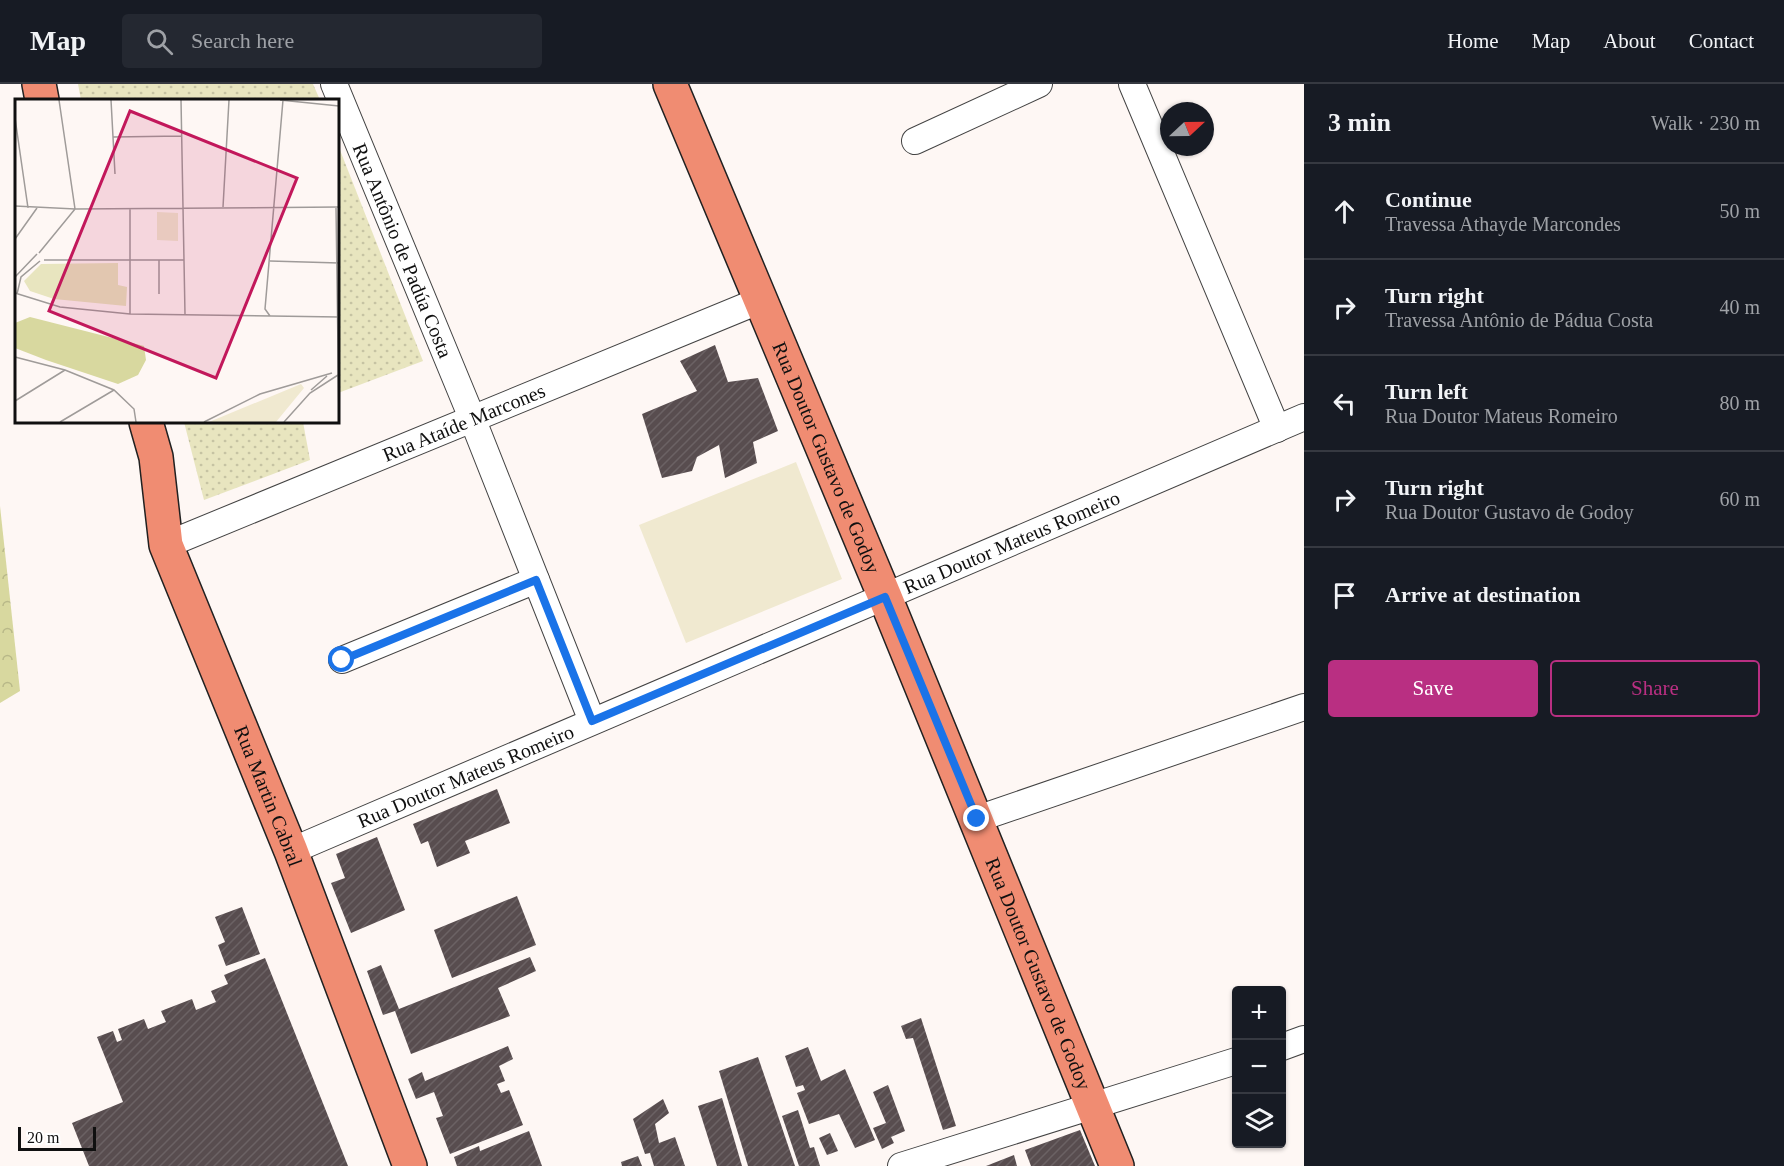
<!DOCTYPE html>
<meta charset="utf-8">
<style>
body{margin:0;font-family:Georgia,serif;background:#242831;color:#f1f3f6}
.controls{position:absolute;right:18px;bottom:18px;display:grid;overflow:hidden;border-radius:6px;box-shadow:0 2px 4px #0004}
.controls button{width:54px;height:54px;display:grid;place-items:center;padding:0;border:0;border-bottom:2px solid #363941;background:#171b24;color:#f1f3f6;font:30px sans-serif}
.compass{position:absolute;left:1160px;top:18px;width:54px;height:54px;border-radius:50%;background:#171b24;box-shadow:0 2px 4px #0004;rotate:68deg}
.scale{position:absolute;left:18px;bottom:15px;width:78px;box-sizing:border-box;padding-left:6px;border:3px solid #101010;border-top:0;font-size:16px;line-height:21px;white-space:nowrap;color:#101010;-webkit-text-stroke:4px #fff;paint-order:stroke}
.stop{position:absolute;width:18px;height:18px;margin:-14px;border:4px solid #1a73e8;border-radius:50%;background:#fff}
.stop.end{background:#1a73e8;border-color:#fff;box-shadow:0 2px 6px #0008}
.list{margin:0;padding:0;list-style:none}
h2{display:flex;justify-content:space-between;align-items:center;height:78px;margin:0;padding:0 24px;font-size:26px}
h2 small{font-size:20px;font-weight:400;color:#9ea1a6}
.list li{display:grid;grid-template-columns:39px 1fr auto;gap:18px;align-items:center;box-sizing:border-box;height:96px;padding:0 24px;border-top:2px solid #363941}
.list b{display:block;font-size:22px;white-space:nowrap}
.list p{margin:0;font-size:20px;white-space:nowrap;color:#9ea1a6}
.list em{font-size:20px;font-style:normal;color:#9ea1a6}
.actions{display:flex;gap:12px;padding:18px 24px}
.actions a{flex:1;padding:14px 0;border:2px solid #b92f82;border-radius:6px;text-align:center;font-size:21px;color:#b92f82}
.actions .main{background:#b92f82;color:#fff}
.icon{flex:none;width:33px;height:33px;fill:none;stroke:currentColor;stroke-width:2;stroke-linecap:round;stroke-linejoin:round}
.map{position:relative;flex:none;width:1304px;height:1082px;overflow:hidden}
header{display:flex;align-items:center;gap:36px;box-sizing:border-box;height:84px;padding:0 30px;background:#171b24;border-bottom:2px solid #363941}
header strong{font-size:28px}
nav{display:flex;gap:33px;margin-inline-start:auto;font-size:21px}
.search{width:420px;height:54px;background:#242831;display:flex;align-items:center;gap:15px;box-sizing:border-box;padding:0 21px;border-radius:6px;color:#9ea1a6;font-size:22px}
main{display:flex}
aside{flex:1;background:#171b24}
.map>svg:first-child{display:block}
.grass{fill:url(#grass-dots)}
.forest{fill:url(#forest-crowns)}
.pitch{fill:#f0e9d0}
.building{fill:url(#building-hatch)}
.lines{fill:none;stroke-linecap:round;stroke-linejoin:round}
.minor-casing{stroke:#434343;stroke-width:28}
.major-casing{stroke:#212121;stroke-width:36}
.minor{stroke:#fff;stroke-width:26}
.major{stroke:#f08c72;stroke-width:33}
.route{stroke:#1a73e8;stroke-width:8}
.labels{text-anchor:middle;stroke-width:6;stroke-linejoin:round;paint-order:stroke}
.street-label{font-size:20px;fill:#101010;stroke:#fff}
.inset-road{fill:none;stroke:#9f9b99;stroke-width:1.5}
.view{fill:#c2185b;fill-opacity:0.15;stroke:#c2185b;stroke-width:3}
.inset-edge{fill:none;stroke:#101010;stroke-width:3}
</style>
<header>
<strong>Map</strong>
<div class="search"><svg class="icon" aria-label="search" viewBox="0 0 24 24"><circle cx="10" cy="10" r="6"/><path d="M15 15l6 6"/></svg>Search here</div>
<nav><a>Home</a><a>Map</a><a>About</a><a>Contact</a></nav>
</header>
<main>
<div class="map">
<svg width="1304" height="1082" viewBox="0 0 1304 1082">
<defs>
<pattern id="grass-dots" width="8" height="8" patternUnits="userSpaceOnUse" patternTransform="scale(1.5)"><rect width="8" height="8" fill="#e8e5bf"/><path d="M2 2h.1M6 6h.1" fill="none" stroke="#c6c3a3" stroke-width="1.8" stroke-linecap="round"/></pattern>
<pattern id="forest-crowns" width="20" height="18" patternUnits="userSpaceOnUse" patternTransform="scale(1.5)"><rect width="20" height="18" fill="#d8d89f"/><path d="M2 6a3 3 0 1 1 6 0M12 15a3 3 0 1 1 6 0" fill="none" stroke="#b8b888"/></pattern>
<pattern id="building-hatch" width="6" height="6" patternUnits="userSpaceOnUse" patternTransform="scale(1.5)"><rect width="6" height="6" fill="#584d4f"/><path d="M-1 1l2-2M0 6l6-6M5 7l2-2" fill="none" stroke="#6b6264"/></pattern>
</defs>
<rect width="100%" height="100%" fill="#fef7f4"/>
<g class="grass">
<path d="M78 0H313L320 16H81Z"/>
<path d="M338 61 423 277 338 309Z"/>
<path d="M184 338H303L310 376 204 416Z"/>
</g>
<path class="forest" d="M0 422 20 607 0 619Z"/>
<path class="pitch" d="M796 378 842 495 686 559 639 441Z"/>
<g class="building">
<path d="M715 261 728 298 758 294 778 347 753 358 757 379 725 394 719 361 697 373 692 387 662 394 642 330 697 307 680 277Z"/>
<path d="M497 705 510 739 465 757 470 769 437 783 428 757 421 760 413 740Z"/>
<path d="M377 753 405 826 351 849 331 799 345 794 336 770Z"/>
<path d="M517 812 536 861 452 894 434 846Z"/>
<path d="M242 823 260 870 226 882 218 861 225 858 215 833Z"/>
<path d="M530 873 536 887 498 904 510 932 411 970 395 927 383 931 367 887 381 881 399 925Z"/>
<path d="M265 874 348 1082H89L72 1039 123 1018 97 953 113 947 117 958 122 956 118 945 144 935 148 945 166 938 161 927 192 915 196 926 216 918 211 907 228 900 224 891Z"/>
<path d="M921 934 956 1042 943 1046 913 954 906 955 901 942Z"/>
<path d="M508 962 513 975 499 982 505 997 497 1000 501 1009 509 1006 523 1041 450 1070 436 1034 443 1032 434 1008 416 1015 408 995 422 988 425 997Z"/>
<path d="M808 963 821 997 845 985 875 1056 855 1064 839 1030 809 1040 797 1009 805 1006 803 1001 796 1003 785 972Z"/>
<path d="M758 973 795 1082H748L719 987Z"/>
<path d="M888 1001 905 1047 891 1053 894 1059 882 1065 873 1044 886 1039 873 1008Z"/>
<path d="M722 1014 742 1082H717L698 1022Z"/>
<path d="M663 1015 669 1029 655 1040 659 1059 675 1053 685 1082H654L650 1069 645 1070 633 1035Z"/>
<path d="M798 1026 810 1064 814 1063 820 1082H799L782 1032Z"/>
<path d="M1080 1046 1095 1082H1031L1025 1066Z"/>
<path d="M529 1047 542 1082H457L454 1073 479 1062 480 1067Z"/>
<path d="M830 1049 838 1067 827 1071 819 1054Z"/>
<path d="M1014 1071 1017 1082H986Z"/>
<path d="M638 1072 642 1082H622L621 1078Z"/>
</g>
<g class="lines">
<g class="minor-casing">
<g id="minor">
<path id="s1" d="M334 0 472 334 592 637"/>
<path d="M1132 0 1277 345"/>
<path d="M915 57 1039 0"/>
<path id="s2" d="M166 461 761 216"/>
<path d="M342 576 536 496"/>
<path d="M977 735 1304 623"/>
<path id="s3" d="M291 767 1304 333"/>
<path d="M1282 963 1304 955"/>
<path d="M901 1082 1236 977"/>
</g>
</g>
<g class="major-casing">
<g id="major">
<path d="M39 0 42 16"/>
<path id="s4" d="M670 0 885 513 1117 1082"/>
<path id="s5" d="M146 338 156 373 166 461 291 767 410 1082"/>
</g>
</g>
<use href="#minor" class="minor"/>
<use href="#major" class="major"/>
</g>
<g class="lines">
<path class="route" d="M342 576 536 496 592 637 885 513 977 735"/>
</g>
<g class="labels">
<g class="street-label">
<text dy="7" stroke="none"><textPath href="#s1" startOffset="180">Rua Antônio de Padúa Costa</textPath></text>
<text dy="7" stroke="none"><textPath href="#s2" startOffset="322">Rua Ataíde Marcones</textPath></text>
<text dy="7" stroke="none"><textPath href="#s4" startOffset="405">Rua Doutor Gustavo de Godoy</textPath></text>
<text dy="7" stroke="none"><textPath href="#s3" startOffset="784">Rua Doutor Mateus Romeiro</textPath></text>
<text dy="7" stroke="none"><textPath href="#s3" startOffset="190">Rua Doutor Mateus Romeiro</textPath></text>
<text dy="7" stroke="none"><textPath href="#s5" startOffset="396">Rua Martin Cabral</textPath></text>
<text dy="7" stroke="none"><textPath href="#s4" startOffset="963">Rua Doutor Gustavo de Godoy</textPath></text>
</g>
</g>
<g transform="translate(15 15)">
<rect width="324" height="324" fill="#fef7f4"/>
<path d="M103 164V186L112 188 111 207 39 200 15 192 9 182 26 165Z" fill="#e8e5bf"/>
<path d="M15 218 129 247 131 261 123 276 103 285 31 261 0 249V224Z" fill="#d8d89f"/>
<path d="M142 113 163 114V142L142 141ZM286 285 289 289 261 323H194Z" fill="#f0e9d0"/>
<path class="inset-road" d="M96 1 100 75M166 1 170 215M265 1 324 7M0 19 13 109M98 38 167 37M0 107 60 110 44 1M208 108 214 1M321 108 324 323M115 109V215M0 140 22 109M24 154 60 110 324 108M29 161H169M144 161V195M255 162 324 164M0 178 22 155M0 194 45 208 115 215 324 218M2 195 6 178 25 162M255 217 250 210 268 1M0 258 50 271 99 291 119 310 121 323M296 291 312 277M0 302 50 271M45 323 99 291M189 323 245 295 317 274M269 323 295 294 323 276"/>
<path class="view" d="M115 12 282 79 201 279 34 212Z"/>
<rect width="324" height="324" class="inset-edge"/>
</g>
</svg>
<div class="controls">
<button>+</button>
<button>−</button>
<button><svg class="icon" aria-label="layers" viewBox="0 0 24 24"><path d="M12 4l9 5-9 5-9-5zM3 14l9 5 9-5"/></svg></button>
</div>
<svg class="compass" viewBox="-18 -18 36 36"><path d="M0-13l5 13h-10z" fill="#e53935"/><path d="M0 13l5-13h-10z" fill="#9ea1a6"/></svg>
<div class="scale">20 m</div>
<div class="stop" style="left:342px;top:576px"></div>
<div class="stop end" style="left:977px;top:735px"></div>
</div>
<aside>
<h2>3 min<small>Walk · 230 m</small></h2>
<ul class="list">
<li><svg class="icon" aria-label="ahead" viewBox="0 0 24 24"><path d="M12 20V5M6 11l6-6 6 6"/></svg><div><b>Continue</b><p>Travessa Athayde Marcondes</p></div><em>50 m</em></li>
<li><svg class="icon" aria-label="right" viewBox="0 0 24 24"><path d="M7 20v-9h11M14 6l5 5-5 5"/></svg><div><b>Turn right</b><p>Travessa Antônio de Pádua Costa</p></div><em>40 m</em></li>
<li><svg class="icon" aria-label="left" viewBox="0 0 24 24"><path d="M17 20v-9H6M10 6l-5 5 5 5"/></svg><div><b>Turn left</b><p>Rua Doutor Mateus Romeiro</p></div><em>80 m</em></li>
<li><svg class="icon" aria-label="right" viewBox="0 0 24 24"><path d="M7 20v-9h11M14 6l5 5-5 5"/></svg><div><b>Turn right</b><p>Rua Doutor Gustavo de Godoy</p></div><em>60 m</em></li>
<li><svg class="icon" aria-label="arrive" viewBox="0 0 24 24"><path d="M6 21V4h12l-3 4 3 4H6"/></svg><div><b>Arrive at destination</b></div></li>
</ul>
<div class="actions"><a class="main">Save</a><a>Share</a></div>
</aside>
</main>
